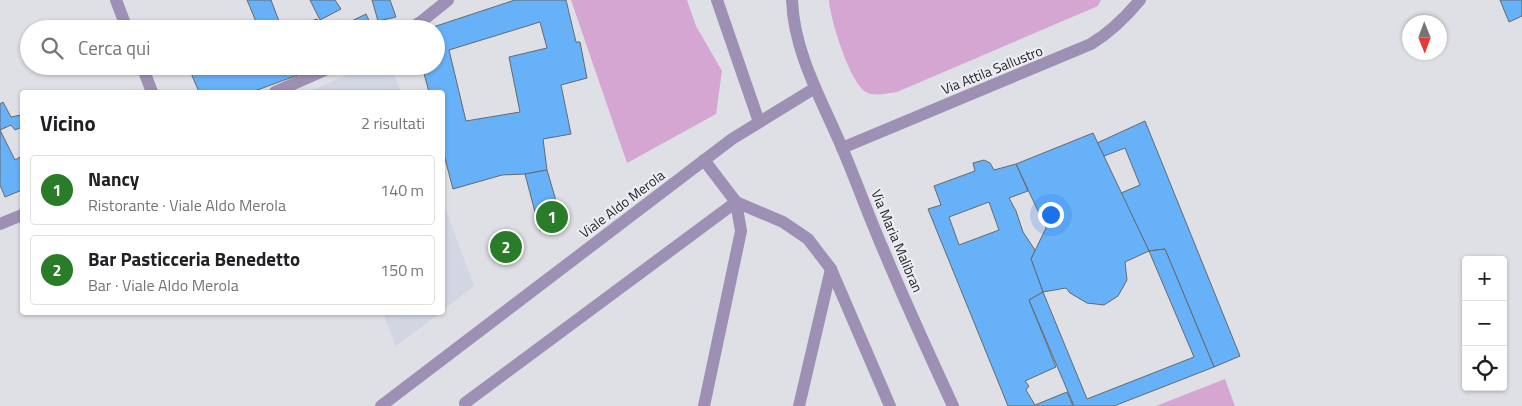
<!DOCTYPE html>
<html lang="it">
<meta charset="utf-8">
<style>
body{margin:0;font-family:"Titillium Web",sans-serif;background:#f2f2f2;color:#202124}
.controls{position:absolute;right:15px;bottom:15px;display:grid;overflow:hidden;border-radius:5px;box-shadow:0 1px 4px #0004}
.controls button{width:45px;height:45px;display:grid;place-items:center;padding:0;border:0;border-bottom:1px solid #e0e0e0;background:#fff;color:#202124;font:25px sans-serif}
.compass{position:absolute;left:1402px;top:15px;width:45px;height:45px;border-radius:50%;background:#fff;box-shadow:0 1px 4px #0004;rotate:179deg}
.you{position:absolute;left:1050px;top:214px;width:18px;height:18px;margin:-12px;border:4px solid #fff;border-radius:50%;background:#1a73e8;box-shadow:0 0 0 8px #1a73e833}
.badge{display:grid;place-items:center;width:32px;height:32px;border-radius:50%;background:#297c28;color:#fff;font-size:16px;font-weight:700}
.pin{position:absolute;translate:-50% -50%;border:2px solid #fff;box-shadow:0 1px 5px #0006}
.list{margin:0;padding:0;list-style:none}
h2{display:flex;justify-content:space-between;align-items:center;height:65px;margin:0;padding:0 20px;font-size:21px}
h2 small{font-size:16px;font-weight:400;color:#757577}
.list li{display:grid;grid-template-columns:32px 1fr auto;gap:15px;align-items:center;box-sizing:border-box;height:70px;margin:0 10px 10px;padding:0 10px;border:1px solid #e0e0e0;border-radius:5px}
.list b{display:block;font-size:19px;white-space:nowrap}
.list p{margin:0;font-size:16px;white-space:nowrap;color:#757577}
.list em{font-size:16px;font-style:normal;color:#757577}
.icon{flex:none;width:28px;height:28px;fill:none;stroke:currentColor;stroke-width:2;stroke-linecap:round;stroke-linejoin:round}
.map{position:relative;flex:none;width:1522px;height:406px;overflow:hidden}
.search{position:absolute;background:#fff;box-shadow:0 1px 4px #0004;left:20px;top:20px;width:425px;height:55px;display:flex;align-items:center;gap:12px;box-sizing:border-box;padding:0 18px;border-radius:28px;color:#757577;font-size:19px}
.panel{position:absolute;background:#fff;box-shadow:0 1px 4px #0004;left:20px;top:90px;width:425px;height:225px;border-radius:5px}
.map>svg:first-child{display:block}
.built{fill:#d2d6e3}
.green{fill:#d5a6d2}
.building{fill:#67b1f8;stroke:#65696e;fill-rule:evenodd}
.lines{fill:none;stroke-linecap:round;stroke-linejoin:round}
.minor{stroke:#9e8fb5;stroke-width:12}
.labels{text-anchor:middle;stroke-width:4.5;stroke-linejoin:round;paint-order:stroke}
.street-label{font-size:14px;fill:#1e1f21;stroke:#ebedf3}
</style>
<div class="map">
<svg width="1522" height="406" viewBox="0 0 1522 406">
<rect width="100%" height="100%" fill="#dee0e6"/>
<g class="built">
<path d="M368 66H391L401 92H308Z"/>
<path d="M443 202 474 286 443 310H442Z"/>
<path d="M383 313H440L396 346Z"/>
</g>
<g class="green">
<path d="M571 0H687L696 26 722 71 716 114 627 163Z"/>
<path d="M829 0H1101L1098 6 897 92C888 93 874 97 866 92 850 83 830 19 829 0Z"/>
<path d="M1225 379 1235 406H1156Z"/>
</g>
<g class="building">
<path d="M247 0H271L282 29H248L257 24Z"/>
<path d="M310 0H335L341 9 320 20Z"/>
<path d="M372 0H390L396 17 378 21Z"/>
<path d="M515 0H566L576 42H580L587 78 561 85 571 134 543 139 547 170 525 174 502 175 453 189 442 147V92H429L422 66H436V29H427ZM540 22 547 48 509 57 520 112 466 121 449 50Z"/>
<path d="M1500 0H1522V16L1509 22Z"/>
<path d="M366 14 373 29H335Z"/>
<path d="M317 19 322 29H311L308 22Z"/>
<path d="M188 66H322L252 92H199Z"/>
<path d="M3 102 11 117 21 115 22 119V127L15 130 11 125 0 130 15 160 22 156V190L5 197 0 185V104Z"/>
<path d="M1145 121 1240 356 1214 367 1165 249 1149 251 1121 193 1140 185 1125 148 1104 156 1097 143Z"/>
<path d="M1093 133 1149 251 1125 262 1127 280 1118 296 1104 305 1087 303 1070 293 1066 288 1043 292 1031 259 1046 228 1016 164Z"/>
<path d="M984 160 990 163 994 170 1016 164 1028 191 1009 198 1016 211 1023 232 1035 250 1031 259 1043 292 1029 300 1056 367 1025 381 1029 386 1026 390 1035 405 1067 392 1073 406H1008L928 209 941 205 934 186 975 171 973 163ZM989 202 999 230 959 245 949 217Z"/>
<path d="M547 170 561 218 540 231 525 174Z"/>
<path d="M1165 249 1214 367 1114 406H1074L1029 300 1043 292 1087 399 1194 357 1149 251Z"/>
</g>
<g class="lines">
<g class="minor">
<path d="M116 0 127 29"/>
<path d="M717 0 759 122"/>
<path d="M792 0C794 54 823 102 843 150 857 183 869 217 883 249 905 302 929 354 953 406"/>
<path d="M409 29 422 21 448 0"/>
<path d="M142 66 152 92"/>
<path d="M275 92 334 66"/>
<path d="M842 148 1091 44C1111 32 1125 18 1140 0"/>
<path d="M704 160 736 202 783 222 808 239 831 269 890 406"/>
<path d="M0 224 22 215"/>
<path d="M465 403 736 202 741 231 704 406"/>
<path d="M381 406 732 139 815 88"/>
<path d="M799 406 831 269"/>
</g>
</g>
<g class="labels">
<g class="street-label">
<text transform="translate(992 70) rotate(-22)" y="5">Via Attila Sallustro</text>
<text transform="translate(622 204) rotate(-37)" y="5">Viale Aldo Merola</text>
<text transform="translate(897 241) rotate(67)" y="5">Via Maria Malibran</text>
</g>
</g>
</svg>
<div class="controls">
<button>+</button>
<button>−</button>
<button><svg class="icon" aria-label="locate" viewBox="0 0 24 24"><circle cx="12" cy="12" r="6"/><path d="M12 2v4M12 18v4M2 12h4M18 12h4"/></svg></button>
</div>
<svg class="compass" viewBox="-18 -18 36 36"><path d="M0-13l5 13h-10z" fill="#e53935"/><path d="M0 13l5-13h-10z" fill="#757577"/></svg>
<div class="you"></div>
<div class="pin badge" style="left:552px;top:217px">1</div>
<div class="pin badge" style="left:506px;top:247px">2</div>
<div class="search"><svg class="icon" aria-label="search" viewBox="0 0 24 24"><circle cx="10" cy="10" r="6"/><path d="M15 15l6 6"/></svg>Cerca qui</div>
<section class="panel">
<h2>Vicino<small>2 risultati</small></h2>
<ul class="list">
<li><span class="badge">1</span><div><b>Nancy</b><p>Ristorante · Viale Aldo Merola</p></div><em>140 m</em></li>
<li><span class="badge">2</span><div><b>Bar Pasticceria Benedetto</b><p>Bar · Viale Aldo Merola</p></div><em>150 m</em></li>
</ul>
</section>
</div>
